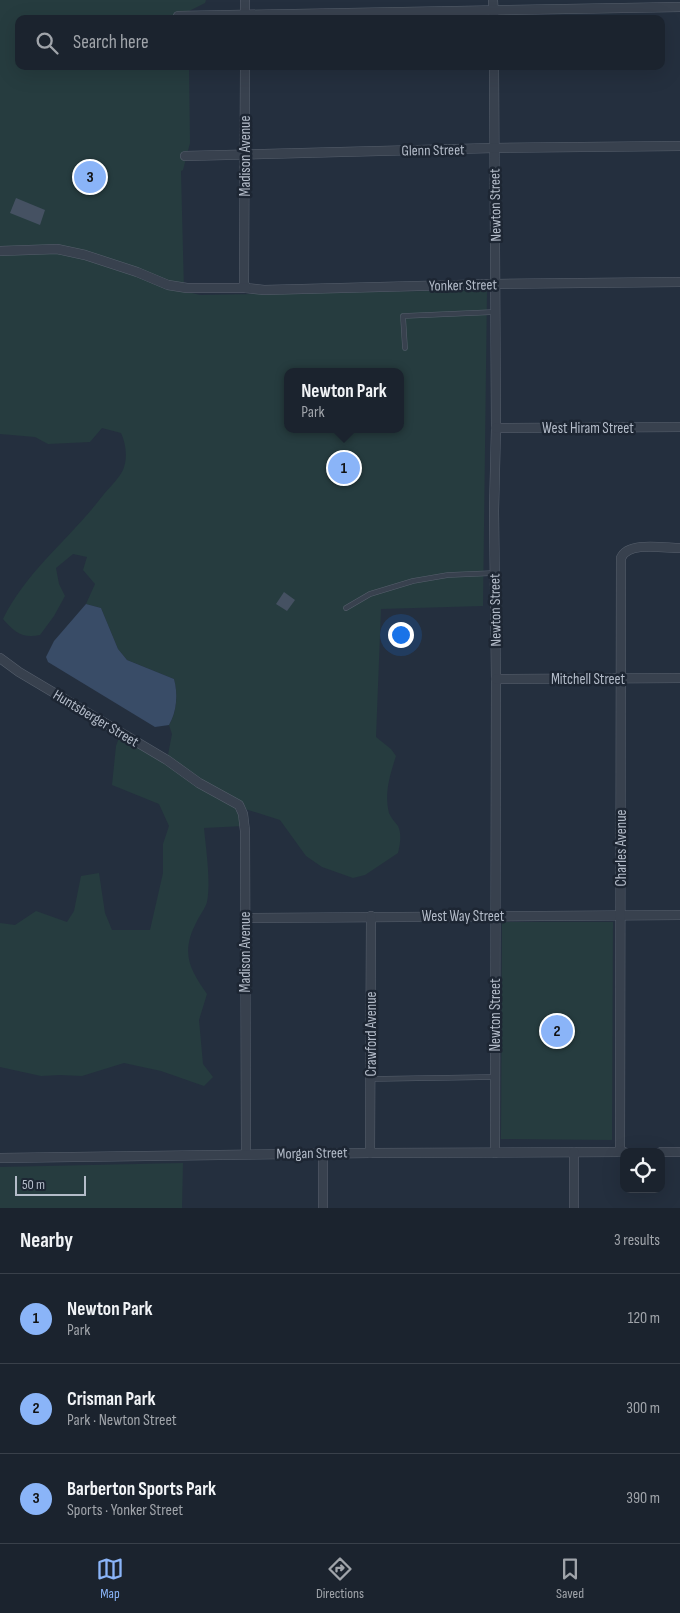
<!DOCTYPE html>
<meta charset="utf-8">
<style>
body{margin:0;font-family:"Sofia Sans Condensed",sans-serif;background:#242b36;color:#f1f3f6}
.controls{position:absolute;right:15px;bottom:15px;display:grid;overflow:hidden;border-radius:10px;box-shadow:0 5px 20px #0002}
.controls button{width:45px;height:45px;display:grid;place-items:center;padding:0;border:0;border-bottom:1px solid #39404a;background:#1b232e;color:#f1f3f6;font:25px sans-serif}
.scale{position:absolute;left:15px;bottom:12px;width:71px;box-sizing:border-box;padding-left:5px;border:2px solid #b4bcc9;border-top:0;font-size:14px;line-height:18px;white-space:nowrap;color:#b4bcc9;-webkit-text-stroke:4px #1d2633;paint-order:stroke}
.you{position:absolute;left:400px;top:634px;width:18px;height:18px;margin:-12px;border:4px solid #fff;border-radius:50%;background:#1a73e8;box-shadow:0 0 0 8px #1a73e833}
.badge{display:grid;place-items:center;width:32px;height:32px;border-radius:50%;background:#8ab4f8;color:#111;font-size:16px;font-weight:700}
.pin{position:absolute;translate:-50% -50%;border:2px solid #fff;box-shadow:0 1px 5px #0006}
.popup{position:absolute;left:284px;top:368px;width:120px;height:65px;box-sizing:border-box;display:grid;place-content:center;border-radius:10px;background:#1b232e;filter:drop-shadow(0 1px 4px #0005);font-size:16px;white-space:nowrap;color:#a0a4aa}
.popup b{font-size:19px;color:#f1f3f6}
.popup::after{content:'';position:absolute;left:50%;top:100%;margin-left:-10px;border:10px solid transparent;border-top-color:#1b232e}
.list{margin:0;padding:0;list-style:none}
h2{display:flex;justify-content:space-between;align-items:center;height:65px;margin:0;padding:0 20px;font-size:21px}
h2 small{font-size:16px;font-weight:400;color:#a0a4aa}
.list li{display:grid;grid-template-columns:32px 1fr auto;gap:15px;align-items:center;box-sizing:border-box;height:90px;padding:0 20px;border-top:1px solid #39404a}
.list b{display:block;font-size:19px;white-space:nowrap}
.list p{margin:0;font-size:16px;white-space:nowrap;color:#a0a4aa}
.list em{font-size:16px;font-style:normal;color:#a0a4aa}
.icon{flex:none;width:28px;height:28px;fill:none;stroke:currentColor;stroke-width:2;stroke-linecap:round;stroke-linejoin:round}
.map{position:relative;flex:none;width:680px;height:1208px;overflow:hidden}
.search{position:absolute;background:#1b232e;box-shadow:0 5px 20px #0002;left:15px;right:15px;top:15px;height:55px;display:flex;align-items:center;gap:12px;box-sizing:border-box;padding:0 18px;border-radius:10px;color:#a0a4aa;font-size:19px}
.sheet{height:335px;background:#1b232e}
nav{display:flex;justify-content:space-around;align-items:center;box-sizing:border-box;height:70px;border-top:1px solid #39404a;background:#1b232e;font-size:14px;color:#a0a4aa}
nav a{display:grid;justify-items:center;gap:2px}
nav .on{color:#8ab4f8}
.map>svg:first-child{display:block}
.green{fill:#263c3f;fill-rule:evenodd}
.water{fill:#394c67}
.building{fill:#455162}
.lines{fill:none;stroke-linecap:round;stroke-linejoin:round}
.service-casing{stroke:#565f6c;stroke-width:5.5}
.minor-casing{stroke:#565f6c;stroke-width:10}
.service{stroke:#38414e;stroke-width:4.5}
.minor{stroke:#38414e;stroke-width:9}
.labels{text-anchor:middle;stroke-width:5;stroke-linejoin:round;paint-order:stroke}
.street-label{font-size:15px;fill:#b4bcc9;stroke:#1d2633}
</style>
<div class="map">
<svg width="680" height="1208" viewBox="0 0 680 1208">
<rect width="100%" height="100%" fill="#242f3e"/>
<g class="green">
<path d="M0 0H206L205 3 187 12V19H19V66H189L190 143 183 170 181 171 184 291 200 295 487 290 483 606 381 609 376 737 391 749 396 756C390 775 384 793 389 813 391 818 395 822 398 826 402 834 400 845 398 853L365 875 353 878 322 867 306 856 280 820 242 808 244 826 204 828C206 849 211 882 207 902 205 909 199 916 196 923 181 952 189 969 207 994L199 1020 203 1064 213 1077 204 1086 161 1071 124 1063 82 1076 60 1075 41 1076 0 1067V923L15 925 36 911 67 922 74 911 81 876 99 873 105 913 112 930H150L163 873V844L169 826 159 804 112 785 116 746 121 732 167 760 172 734 169 725C177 712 178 693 174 679L127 660 118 649 101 608 86 604 95 584 83 570 87 557 73 554 56 568 59 584 65 596 54 616 40 635C23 639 14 632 3 619 27 570 72 537 104 494 110 487 119 478 123 470 128 458 126 444 121 433L102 428 90 442 48 444 35 437 0 434ZM288 372H400V429H288Z"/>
<path d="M502 922H613L612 1140 501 1139Z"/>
<path d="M183 1163 182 1208H0V1167Z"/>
</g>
<path class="water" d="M86 604 101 608 118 649 127 660 174 679C178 693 177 712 169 725L155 727 48 662 46 657 54 641Z"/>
<g class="building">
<path d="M16 198 45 210 40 225 10 213Z"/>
<path d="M284 592 295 600 287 611 276 604Z"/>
</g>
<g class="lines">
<g class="service-casing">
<g id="service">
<path d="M405 348 403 316 495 312"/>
<path d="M346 608 370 594 413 581 448 575 495 573"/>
<path d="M370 1079 495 1077"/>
</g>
</g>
<g class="minor-casing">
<g id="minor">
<path d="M245 0V19"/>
<path d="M493 0 494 19"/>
<path d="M178 16 680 7"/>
<path d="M245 66 244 283 246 288 264 290 495 284 680 282"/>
<path d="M494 66 496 428 494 511 496 679 495 1153"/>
<path d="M185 156 494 148 680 146"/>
<path d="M0 251 57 249 85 255 137 272 168 285 187 288H246"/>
<path d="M496 428 680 427"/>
<path d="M0 658 19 672 167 760 199 783 239 805 243 814 245 831 246 1154"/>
<path d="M496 679 680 678"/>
<path d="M245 918 680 915"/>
<path d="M620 1152 621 558C628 541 664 548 680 548"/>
<path d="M661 1152H680"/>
<path d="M370 1153 371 916"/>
<path d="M323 1154V1208"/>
<path d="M0 1158 370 1153 624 1152"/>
<path d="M574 1208V1152"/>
</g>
</g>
<use href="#service" class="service"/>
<use href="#minor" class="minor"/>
</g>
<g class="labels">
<g class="street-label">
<text transform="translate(433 150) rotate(-1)" y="5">Glenn Street</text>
<text transform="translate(245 156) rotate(-90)" y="5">Madison Avenue</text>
<text transform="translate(495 205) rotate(-91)" y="5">Newton Street</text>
<text transform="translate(463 285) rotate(-1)" y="5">Yonker Street</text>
<text x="588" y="433">West Hiram Street</text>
<text transform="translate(495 610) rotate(-91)" y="5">Newton Street</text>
<text x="588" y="684">Mitchell Street</text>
<text transform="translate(96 718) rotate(31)" y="5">Huntsberger Street</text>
<text transform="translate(621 848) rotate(-90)" y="5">Charles Avenue</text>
<text x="463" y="921">West Way Street</text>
<text transform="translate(245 952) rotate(-90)" y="5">Madison Avenue</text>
<text transform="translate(495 1015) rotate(-90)" y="5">Newton Street</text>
<text transform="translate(371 1034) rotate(-90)" y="5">Crawford Avenue</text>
<text transform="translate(312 1153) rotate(-1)" y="5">Morgan Street</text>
</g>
</g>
</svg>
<div class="controls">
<button><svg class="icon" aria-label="locate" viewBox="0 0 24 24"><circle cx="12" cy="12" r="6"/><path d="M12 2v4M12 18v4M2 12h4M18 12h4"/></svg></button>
</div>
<div class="scale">50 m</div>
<div class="you"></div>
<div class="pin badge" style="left:344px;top:468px">1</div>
<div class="popup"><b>Newton Park</b>Park</div>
<div class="pin badge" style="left:557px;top:1031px">2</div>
<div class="pin badge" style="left:90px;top:177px">3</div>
<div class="search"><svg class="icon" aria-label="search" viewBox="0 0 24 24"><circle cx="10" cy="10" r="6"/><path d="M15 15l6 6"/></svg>Search here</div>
</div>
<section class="sheet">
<h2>Nearby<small>3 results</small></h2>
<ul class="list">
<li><span class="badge">1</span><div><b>Newton Park</b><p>Park</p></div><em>120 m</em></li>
<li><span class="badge">2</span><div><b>Crisman Park</b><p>Park · Newton Street</p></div><em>300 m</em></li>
<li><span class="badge">3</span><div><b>Barberton Sports Park</b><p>Sports · Yonker Street</p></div><em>390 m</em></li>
</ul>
</section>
<nav>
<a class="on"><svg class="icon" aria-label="map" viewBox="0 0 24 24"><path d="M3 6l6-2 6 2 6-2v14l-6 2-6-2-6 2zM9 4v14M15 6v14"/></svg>Map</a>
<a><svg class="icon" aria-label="directions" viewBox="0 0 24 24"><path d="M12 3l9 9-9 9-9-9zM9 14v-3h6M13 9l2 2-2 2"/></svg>Directions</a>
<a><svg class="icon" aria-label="saved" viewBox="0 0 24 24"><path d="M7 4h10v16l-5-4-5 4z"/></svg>Saved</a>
</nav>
